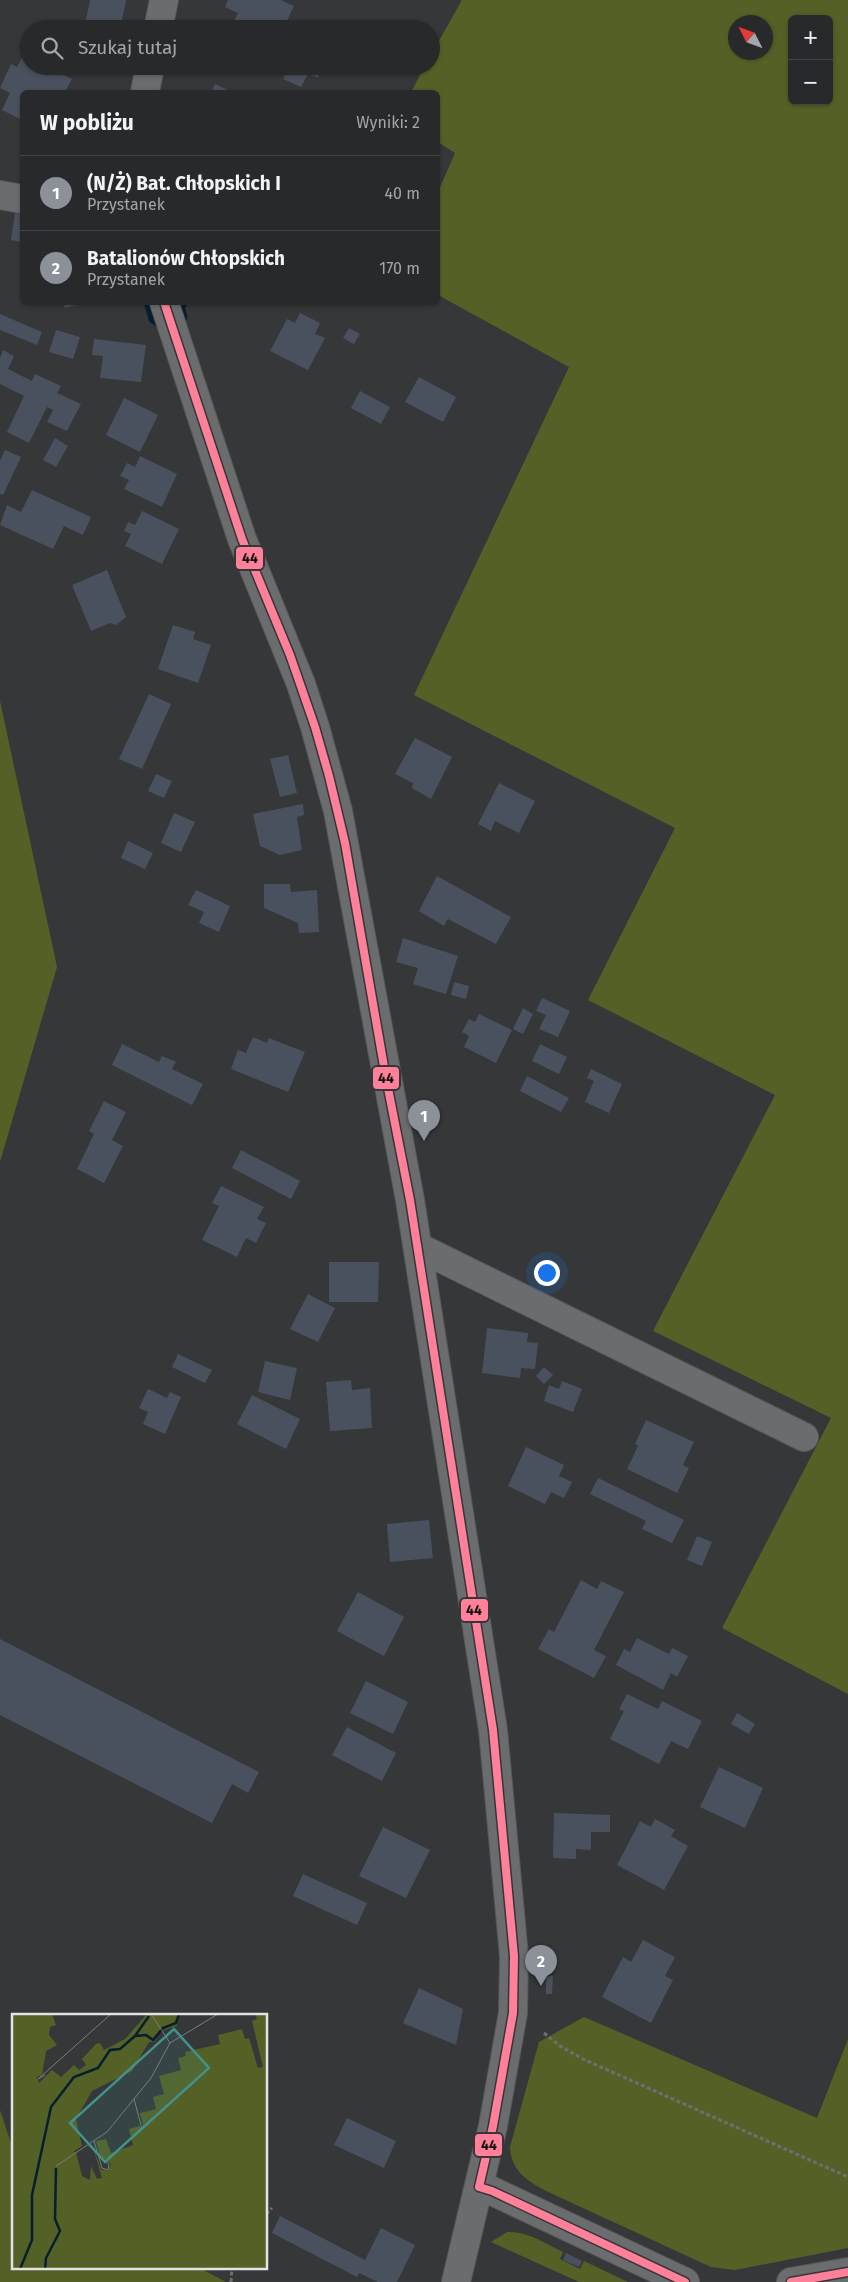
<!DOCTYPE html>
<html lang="pl">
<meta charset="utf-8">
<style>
body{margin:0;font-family:"Fira Sans",sans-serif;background:#303133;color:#f1f3f6}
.controls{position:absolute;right:15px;top:15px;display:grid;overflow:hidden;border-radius:8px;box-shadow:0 1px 4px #0004}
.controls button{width:45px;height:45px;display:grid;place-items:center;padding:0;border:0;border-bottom:1px solid #444547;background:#28292b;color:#f1f3f6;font:25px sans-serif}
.compass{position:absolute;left:728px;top:15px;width:45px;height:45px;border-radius:50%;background:#28292b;box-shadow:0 1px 4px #0004;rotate:312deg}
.you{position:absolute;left:546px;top:1272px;width:18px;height:18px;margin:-12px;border:4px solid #fff;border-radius:50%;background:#1a73e8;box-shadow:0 0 0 8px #1a73e833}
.badge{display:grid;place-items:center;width:32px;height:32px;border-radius:50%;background:#8c9099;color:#fff;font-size:16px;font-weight:700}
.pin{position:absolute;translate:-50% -41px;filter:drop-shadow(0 1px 2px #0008)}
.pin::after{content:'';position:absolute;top:26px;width:18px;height:15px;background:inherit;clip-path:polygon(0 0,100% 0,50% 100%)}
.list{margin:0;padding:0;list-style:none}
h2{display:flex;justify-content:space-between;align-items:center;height:65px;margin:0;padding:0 20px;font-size:21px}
h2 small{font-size:16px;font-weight:400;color:#a5a6a9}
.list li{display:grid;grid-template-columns:32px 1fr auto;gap:15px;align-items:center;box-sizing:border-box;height:75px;padding:0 20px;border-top:1px solid #444547}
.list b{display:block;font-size:19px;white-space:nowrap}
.list p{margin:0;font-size:16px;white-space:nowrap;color:#a5a6a9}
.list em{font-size:16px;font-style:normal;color:#a5a6a9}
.icon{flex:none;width:28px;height:28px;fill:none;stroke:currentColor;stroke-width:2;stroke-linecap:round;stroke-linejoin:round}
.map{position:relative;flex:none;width:848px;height:2282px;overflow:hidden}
.search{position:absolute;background:#28292b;box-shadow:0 1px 4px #0004;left:20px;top:20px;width:420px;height:55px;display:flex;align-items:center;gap:12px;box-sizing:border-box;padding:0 18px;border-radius:28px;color:#a5a6a9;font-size:19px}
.panel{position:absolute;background:#28292b;box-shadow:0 1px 4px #0004;left:20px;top:90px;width:420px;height:215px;border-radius:8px}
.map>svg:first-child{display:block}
.green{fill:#546126;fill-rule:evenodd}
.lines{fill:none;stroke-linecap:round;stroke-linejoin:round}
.stream{stroke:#081e2e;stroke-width:9}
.building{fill:#4a515e}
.minor-casing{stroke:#555658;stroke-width:30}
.path{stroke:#6e6e6f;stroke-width:3;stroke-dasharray:4 2.5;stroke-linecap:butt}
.minor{stroke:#6b6c6d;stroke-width:28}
.bus-1-casing{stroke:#34363a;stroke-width:11}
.bus-1{stroke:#ff8098;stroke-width:8}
.inset-river{fill:none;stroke:#081e2e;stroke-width:2.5}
.inset-road{fill:none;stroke:#7a7c7e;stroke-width:1}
.view{fill:#44918c;fill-opacity:0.15;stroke:#44918c;stroke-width:2.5}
.inset-edge{fill:none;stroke:#e2e3e5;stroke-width:2.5}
.line-badge{stroke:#34363a;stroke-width:2}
.pale-badge-label{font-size:14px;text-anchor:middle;font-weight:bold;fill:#111}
</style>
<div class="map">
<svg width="848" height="2282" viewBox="0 0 848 2282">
<rect width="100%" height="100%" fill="#353739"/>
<g class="green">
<path d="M462 0H848V1694L722 1628 831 1418 653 1331 775 1095 588 1000 675 828 414 695 569 367 438 295V192L455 153 438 142V92H411L425 66H431V55ZM792 19H829V101H792ZM766 22V52H736V22Z"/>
<path d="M0 701 57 967 0 1162Z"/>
<path d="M584 2017 817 2118 848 2039V2248L735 2270 711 2267 544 2190C526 2180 511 2170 510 2147L539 2042Z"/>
<path d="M0 2110 14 2152V2268H200L226 2282H0Z"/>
<path d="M507 2232C528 2231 544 2243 563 2252L560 2259 580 2269 584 2261 628 2282H579L491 2242Z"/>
</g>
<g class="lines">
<g class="stream">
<path d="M148 302 153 319 159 323"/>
<path d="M183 317 180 307 184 302"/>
</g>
</g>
<g class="building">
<path d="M90 0H126L120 29H84Z"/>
<path d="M228 0H281L294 6 283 29H240L232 25 238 13 225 7Z"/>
<path d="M23 56 29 58V66H45L72 79 65 92H22V120L2 110 10 93 0 88 11 64 17 67Z"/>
<path d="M289 66H323L318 78 308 74 301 87 283 79Z"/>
<path d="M215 84 232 92H211Z"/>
<path d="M15 213 22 214V242L11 240Z"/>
<path d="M63 302H83L84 303 65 308Z"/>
<path d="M300 313 320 323 315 334 325 338 308 370 270 351 287 319 295 323Z"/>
<path d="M0 314 42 332 37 345 0 330Z"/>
<path d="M349 328 360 334 354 344 343 338Z"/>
<path d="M56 330 80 337 73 359 49 352Z"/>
<path d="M94 339 146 345 141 382 100 378 103 356 92 355Z"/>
<path d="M3 350 14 356 8 369 32 381 35 374 61 386 57 393 81 404 67 431 47 422 53 410 47 407 29 443 7 432 24 396 0 384V358Z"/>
<path d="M419 377 456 397 443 422 405 402Z"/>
<path d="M360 391 390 407 381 424 351 408Z"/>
<path d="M124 398 158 415 140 452 106 435Z"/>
<path d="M55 438 68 446 56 467 43 460Z"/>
<path d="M5 450 21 457 3 495 0 494V461Z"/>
<path d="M140 456 177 474 162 507 124 489 129 480 120 476 127 463 135 467Z"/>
<path d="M32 490 91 517 83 535 64 526 53 549 0 525 7 505 21 512Z"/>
<path d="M142 511 179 529 162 564 125 546 131 534 124 531 128 522 135 525Z"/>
<path d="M107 570 126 617 116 625 110 623 91 631 72 585Z"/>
<path d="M173 625 195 632 193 639 211 645 198 683 158 669Z"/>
<path d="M149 694 171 704 142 769 119 759Z"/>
<path d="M415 738 452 757 431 799 412 788 413 783 395 774Z"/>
<path d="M288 755 297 793 280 797 270 759Z"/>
<path d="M156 774 172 781 164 798 148 791Z"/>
<path d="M499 783 535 801 519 833 495 821 491 831 478 824Z"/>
<path d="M303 804 304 815 297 817 302 850 280 855 260 846 253 814Z"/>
<path d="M174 813 195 822 181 852 161 843Z"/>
<path d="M128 841 153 853 145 869 121 858Z"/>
<path d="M437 876 511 917 496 944 448 919 444 926 419 911Z"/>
<path d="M264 884H290L291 892 317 890 319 932 299 933 298 923 264 908Z"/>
<path d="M196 890 230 906 219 932 199 923 204 912 188 905Z"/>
<path d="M403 938 458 956 446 994 413 984 418 968 396 962Z"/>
<path d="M454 982 469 986 466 999 451 995Z"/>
<path d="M542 998 570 1011 558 1037 539 1029 546 1015 536 1011Z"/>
<path d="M523 1008 533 1014 523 1034 513 1029Z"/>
<path d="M479 1014 512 1030 496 1063 464 1047 469 1036 462 1032 469 1019 475 1022Z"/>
<path d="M253 1037 267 1043 269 1038 305 1052 288 1092 231 1069 238 1050 246 1053Z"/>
<path d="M122 1044 159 1062 162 1056 176 1062 172 1069 203 1084 192 1105 112 1065Z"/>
<path d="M540 1044 567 1057 559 1074 532 1061Z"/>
<path d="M591 1069 622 1084 609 1113 585 1102 594 1081 587 1078Z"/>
<path d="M527 1076 569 1098 561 1112 520 1091Z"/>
<path d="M104 1101 126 1112 112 1140 123 1146 104 1183 77 1169 94 1134 89 1131Z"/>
<path d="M241 1150 300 1181 291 1199 232 1168Z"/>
<path d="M221 1186 264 1207 257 1219 266 1223 256 1243 246 1238 237 1257 202 1240 219 1206 212 1203Z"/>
<path d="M329 1262H379L378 1302H329Z"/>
<path d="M308 1294 335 1308 318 1342 290 1329Z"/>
<path d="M487 1328 528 1333 527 1342 538 1343 535 1369 521 1368 520 1378 482 1373Z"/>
<path d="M178 1354 212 1370 205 1383 172 1367Z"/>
<path d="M265 1361 297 1368 290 1400 258 1392Z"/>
<path d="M544 1367 553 1375 544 1384 536 1376Z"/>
<path d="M351 1380 352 1390 370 1388 372 1428 330 1431 326 1382Z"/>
<path d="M562 1381 582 1389 573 1412 544 1401 549 1385 559 1389Z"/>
<path d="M148 1389 167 1398 170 1392 181 1397 165 1434 143 1424 148 1412 139 1408Z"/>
<path d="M252 1395 300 1419 286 1449 237 1424Z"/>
<path d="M646 1420 694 1442 683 1465 689 1468 677 1493 627 1469 638 1446 635 1444Z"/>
<path d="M526 1447 564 1465 559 1476 572 1482 564 1498 551 1492 545 1504 508 1486Z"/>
<path d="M598 1478 684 1520 672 1543 642 1529 646 1521 590 1494Z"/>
<path d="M429 1520 433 1558 390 1562 387 1524Z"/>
<path d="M697 1536 712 1542 702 1566 687 1560Z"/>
<path d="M581 1580 597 1589 601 1581 624 1592 594 1650 606 1656 594 1678 538 1649 549 1629 554 1632Z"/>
<path d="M358 1592 404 1617 384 1656 337 1631Z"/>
<path d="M637 1638 669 1654 672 1648 688 1656 677 1677 671 1673 663 1690 616 1665 624 1649 630 1652Z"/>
<path d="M0 1639 259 1772 248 1793 232 1784 212 1823 0 1715Z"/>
<path d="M366 1681 408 1702 393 1734 350 1713Z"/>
<path d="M627 1694 658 1709 662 1701 702 1721 688 1749 671 1741 659 1764 610 1739 624 1711 619 1709Z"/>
<path d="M737 1713 755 1724 749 1734 731 1724Z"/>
<path d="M347 1727 396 1753 382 1781 332 1755Z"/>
<path d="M719 1767 763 1788 745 1828 700 1807Z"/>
<path d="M554 1813 610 1815V1832H591V1850L576 1849V1859L553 1858Z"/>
<path d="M655 1819 675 1830 671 1836 688 1846 664 1890 617 1865 640 1821 651 1827Z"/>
<path d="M383 1827 430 1850 406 1898 359 1876Z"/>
<path d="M303 1874 367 1903 357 1925 293 1896Z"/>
<path d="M643 1940 675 1957 665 1976 673 1980 651 2023 602 1997 623 1957 631 1962Z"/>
<path d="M546 1976H553L552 1994H546Z"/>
<path d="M419 1988 463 2009 456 2045 403 2023Z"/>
<path d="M347 2118 396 2141 384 2168 334 2145Z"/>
<path d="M280 2216 365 2260 381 2228 415 2245 397 2282H378L359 2273 357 2277 272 2233Z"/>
<path d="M566 2253 582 2261 579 2267 563 2260Z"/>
</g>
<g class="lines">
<g class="minor-casing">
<g id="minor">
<path d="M158 29 164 0"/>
<path d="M145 92 150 66"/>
<path d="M0 195 22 199"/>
<path d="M164 302 242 539 301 684 315 727 338 811 410 1200 493 1730 514 1956 513 2013 493 2126 456 2282"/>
<path d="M418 1247 804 1437"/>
<path d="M479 2187 492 2191 685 2282"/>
<path d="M791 2282 848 2272"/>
</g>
</g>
<g class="path">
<path d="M544 2033 560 2046 583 2059 848 2177"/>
<path d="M266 2214 272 2208"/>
<path d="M231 2282 232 2268"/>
</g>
<use href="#minor" class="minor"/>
<g class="bus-1-casing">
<g id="bus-1">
<path d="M164 302 242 539 290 655 315 727 329 776 345 843 386 1078 410 1200 493 1730 514 1956 513 2013 493 2126 479 2187 492 2191 685 2282"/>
<path d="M791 2282 848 2272"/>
</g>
</g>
<use href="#bus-1" class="bus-1"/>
</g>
<g transform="translate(12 2014)">
<rect width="255" height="255" fill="#353739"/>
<path d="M0 0H40L44 11 38 13 37 21 45 31 34 37 30 61 25 63 27 69 40 56 49 63 62 51 67 56 74 51 70 45 84 30 88 29 92 36 113 25 135 0H170L166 3 165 12 149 17 142 28H137L120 57 80 77 64 105 70 132 61 138H64L70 162 78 166 79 152 85 165 90 164 80 130 89 155 96 157 99 150 88 142 84 127 94 125 99 139 121 131 117 115 131 111 128 99 144 95 141 83 152 80 147 62 169 56 166 44 174 42 173 38 208 30 206 21 230 15 233 25 237 24 246 54 251 53 240 7 245 5 243 0H255V255H0Z" fill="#546126"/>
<path class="inset-river" d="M123 22 137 2M8 255 20 226V181L39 93 62 63 86 54 98 36 108 35 123 22 134 21 141 26 151 14 164 9 167 0M33 255 34 244 48 217 43 205 44 154"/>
<path class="inset-road" d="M139 0 158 29M33 61 26 65 99 0M122 85 129 111M82 127 90 154 96 156 97 150 86 142M44 152 95 118 139 64 158 29 206 0"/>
<path class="view" d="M162 15 197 54 93 148 58 109Z"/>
<rect width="255" height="255" class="inset-edge"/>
</g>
<g class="line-badge">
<rect x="235" y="546" width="29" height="24" rx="5" fill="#ff8098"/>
<rect x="372" y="1066" width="28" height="24" rx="5" fill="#ff8098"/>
<rect x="460" y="1598" width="29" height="24" rx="5" fill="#ff8098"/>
<rect x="474" y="2133" width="29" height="24" rx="5" fill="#ff8098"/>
</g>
<g class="pale-badge-label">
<text x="250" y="563">44</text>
<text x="386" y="1083">44</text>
<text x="474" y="1615">44</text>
<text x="489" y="2150">44</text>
</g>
</svg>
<div class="controls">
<button>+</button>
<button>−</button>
</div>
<svg class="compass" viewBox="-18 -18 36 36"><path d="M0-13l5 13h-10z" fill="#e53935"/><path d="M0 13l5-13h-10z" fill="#a5a6a9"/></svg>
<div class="you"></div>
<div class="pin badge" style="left:424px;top:1141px">1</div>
<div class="pin badge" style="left:541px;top:1986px">2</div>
<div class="search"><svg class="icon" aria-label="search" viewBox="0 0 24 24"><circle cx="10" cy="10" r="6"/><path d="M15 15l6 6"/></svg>Szukaj tutaj</div>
<section class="panel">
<h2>W pobliżu<small>Wyniki: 2</small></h2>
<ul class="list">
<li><span class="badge">1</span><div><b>(N/Ż) Bat. Chłopskich I</b><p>Przystanek</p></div><em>40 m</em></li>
<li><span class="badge">2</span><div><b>Batalionów Chłopskich</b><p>Przystanek</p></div><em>170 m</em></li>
</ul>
</section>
</div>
